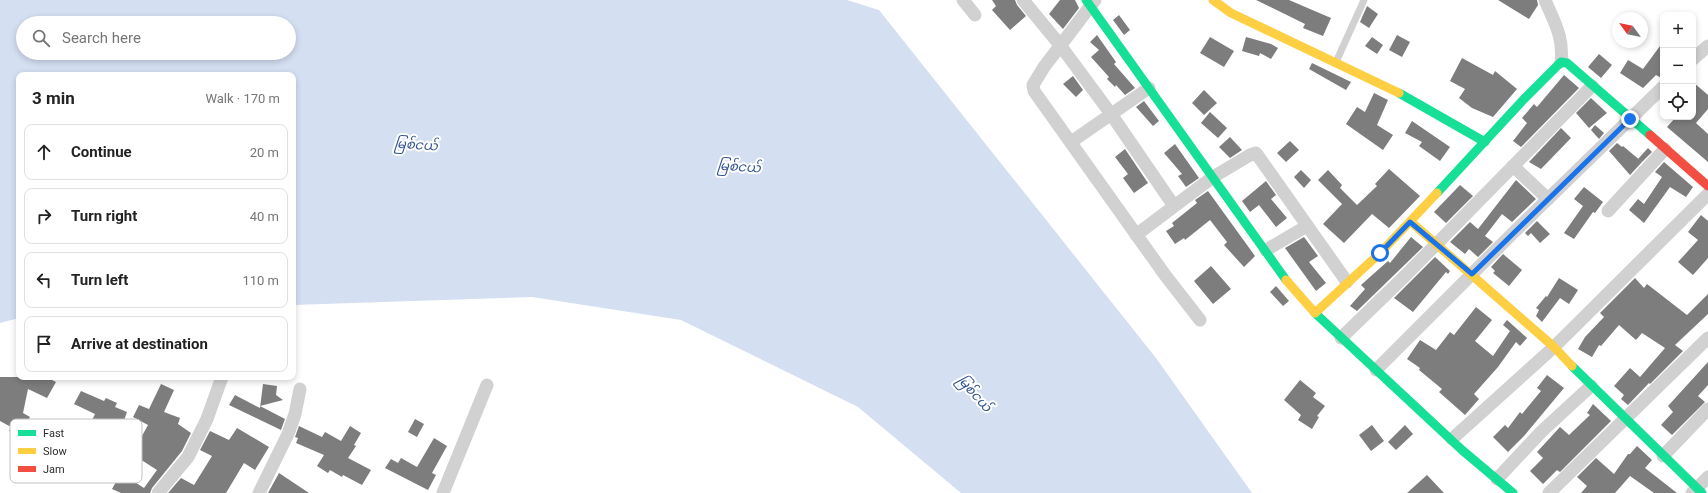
<!DOCTYPE html>
<meta charset="utf-8">
<style>
body{margin:0;font-family:Roboto,"Noto Sans Myanmar",sans-serif;background:#f2f2f2;color:#222}
.controls{position:absolute;right:12px;top:12px;display:grid;overflow:hidden;border-radius:8px;box-shadow:0 2px 6px #0003}
.controls button{width:36px;height:36px;display:grid;place-items:center;padding:0;border:0;border-bottom:1px solid #e0e0e0;background:#fff;color:#222;font:20px sans-serif}
.compass{position:absolute;left:1612px;top:12px;width:36px;height:36px;border-radius:50%;background:#fff;box-shadow:0 2px 6px #0003;rotate:303deg}
.stop{position:absolute;width:12px;height:12px;margin:-9px;border:3px solid #1a73e8;border-radius:50%;background:#fff}
.stop.end{background:#1a73e8;border-color:#fff;box-shadow:0 1px 4px #0008}
.list{margin:0;padding:0;list-style:none}
h2{display:flex;justify-content:space-between;align-items:center;height:52px;margin:0;padding:0 16px;font-size:17px}
h2 small{font-size:13px;font-weight:400;color:#767676}
.list li{display:grid;grid-template-columns:26px 1fr auto;gap:12px;align-items:center;box-sizing:border-box;height:56px;margin:0 8px 8px;padding:0 8px;border:1px solid #e0e0e0;border-radius:8px}
.list b{display:block;font-size:15px;white-space:nowrap}
.list em{font-size:13px;font-style:normal;color:#767676}
.icon{flex:none;width:22px;height:22px;fill:none;stroke:currentColor;stroke-width:2;stroke-linecap:round;stroke-linejoin:round}
.map{position:relative;flex:none;width:1708px;height:493px;overflow:hidden}
.search{position:absolute;background:#fff;box-shadow:0 2px 6px #0003;left:16px;top:16px;width:280px;height:44px;display:flex;align-items:center;gap:10px;box-sizing:border-box;padding:0 14px;border-radius:22px;color:#767676;font-size:15px}
.panel{position:absolute;background:#fff;box-shadow:0 2px 6px #0003;left:16px;top:72px;width:280px;height:308px;border-radius:8px}
.map>svg:first-child{display:block}
.water{fill:#d4dff2;fill-rule:evenodd}
.building{fill:#7d7d7d}
.lines{fill:none;stroke-linecap:round;stroke-linejoin:round}
.lane{stroke:#d1d1d1;stroke-width:7}
.street{stroke:#d1d1d1;stroke-width:13}
.fast{stroke:#16e098;stroke-width:9}
.slow{stroke:#ffcf43;stroke-width:9}
.jam{stroke:#f24e42;stroke-width:9}
.route{stroke:#1a73e8;stroke-width:5}
.labels{text-anchor:middle;stroke-width:4;stroke-linejoin:round;paint-order:stroke}
.water-label{font-size:13px;font-style:italic;fill:#365692;stroke:#fff}
.key{fill:#fff;stroke:#c0c0c0;stroke-width:1}
.key-label{font-size:11px;fill:#2c2c2c}
</style>
<div class="map">
<svg width="1708" height="493" viewBox="0 0 1708 493">
<rect width="100%" height="100%" fill="#fff"/>
<path class="water" d="M0 0H847L879 10 1156 358 1252 493H961L858 407 681 320 532 297 293 305V75H19V318L0 323ZM23 23H289V53H23Z"/>
<g class="building">
<path d="M992 0H1015L1017 5 1026 16 1010 30 992 10 996 6Z"/>
<path d="M1060 0H1075L1079 8 1063 29 1049 14Z"/>
<path d="M1256 0H1289L1331 18 1323 36 1303 28 1305 24Z"/>
<path d="M1498 0H1537L1538 5 1529 19Z"/>
<path d="M1367 6 1378 14 1369 28 1360 22Z"/>
<path d="M1119 15 1130 30 1124 35 1113 20Z"/>
<path d="M1097 35 1116 62 1114 64 1135 88 1125 95 1116 85 1115 87 1107 79 1109 77 1091 57 1099 50 1090 42Z"/>
<path d="M1397 35 1410 42 1402 57 1389 50Z"/>
<path d="M1210 37 1234 51 1224 67 1200 53Z"/>
<path d="M1246 37 1271 44 1278 48 1271 59 1260 53 1259 56 1242 51Z"/>
<path d="M1372 37 1383 45 1377 54 1365 46Z"/>
<path d="M1663 42V79L1656 75 1643 88 1620 73 1628 60 1643 69Z"/>
<path d="M1599 54 1612 65 1601 78 1588 67Z"/>
<path d="M1462 58 1493 75 1495 71 1517 89 1493 117 1472 108 1459 98 1465 89 1450 81Z"/>
<path d="M1312 63 1351 82 1346 90 1309 69Z"/>
<path d="M1564 75 1579 88 1521 147 1513 141 1527 123 1522 118 1534 104 1537 107Z"/>
<path d="M1073 76 1083 90 1076 97 1063 84Z"/>
<path d="M1693 82 1708 95V109L1696 123 1708 134V162L1667 127 1676 117H1693Z"/>
<path d="M1204 90 1217 103 1204 115 1192 103Z"/>
<path d="M1374 93 1388 100 1377 125 1393 135 1383 150 1346 124 1357 107 1365 112Z"/>
<path d="M1591 98 1607 113 1589 128 1576 113Z"/>
<path d="M1144 101 1159 121 1153 126 1136 107Z"/>
<path d="M1210 112 1227 128 1218 138 1201 123Z"/>
<path d="M1412 121 1450 147 1440 161 1419 146 1422 142 1405 133Z"/>
<path d="M1595 125 1604 133 1599 139 1591 130Z"/>
<path d="M1561 128 1571 138 1541 169 1529 162Z"/>
<path d="M1230 137 1242 150 1230 158 1219 147Z"/>
<path d="M1290 141 1299 150 1286 162 1277 153Z"/>
<path d="M1617 143 1622 147 1623 146 1642 162 1630 175 1609 151Z"/>
<path d="M1175 144 1199 178 1186 187 1178 176 1182 174 1164 153Z"/>
<path d="M1648 148 1652 152 1642 162 1638 159Z"/>
<path d="M1125 149 1148 183 1134 193 1123 178 1128 174 1115 157Z"/>
<path d="M1664 162 1693 187 1686 197 1670 187 1644 223 1629 210 1638 199 1644 204 1662 177 1655 172Z"/>
<path d="M1389 169 1420 196 1389 228 1372 214 1344 243 1323 224 1342 204 1318 180 1328 170 1342 185 1340 188 1357 205 1377 186 1375 184Z"/>
<path d="M1301 170 1311 180 1304 188 1294 177Z"/>
<path d="M1516 180 1536 199 1512 222 1502 214 1485 236 1493 242 1478 257 1469 249 1465 254 1450 242 1470 222 1478 229Z"/>
<path d="M1266 181 1276 195 1271 199 1287 218 1276 227 1259 205 1250 212 1242 201Z"/>
<path d="M1460 185 1473 196 1446 223 1434 212Z"/>
<path d="M1584 187 1603 202 1595 213 1593 212 1574 239 1564 233 1583 206 1574 199Z"/>
<path d="M1208 191 1255 256 1244 267 1224 245 1227 242 1210 220 1185 240 1184 238 1175 244 1166 231 1174 226 1172 223 1197 203 1195 200Z"/>
<path d="M1701 215 1708 221V258L1693 275 1678 262 1698 240 1688 232Z"/>
<path d="M1537 221 1550 234 1540 243 1531 233 1528 236 1525 233Z"/>
<path d="M1304 237 1318 256 1309 262 1326 283 1316 291 1285 248Z"/>
<path d="M1411 237 1423 247 1357 311 1350 306 1365 289 1361 285 1388 261 1390 263Z"/>
<path d="M1503 254 1522 270 1509 286 1493 273 1495 271 1491 267Z"/>
<path d="M1435 257 1450 271 1448 274 1446 272 1413 312 1394 298Z"/>
<path d="M1211 266 1231 289 1213 304 1194 281Z"/>
<path d="M1559 278 1578 290 1569 304 1560 298 1542 322 1536 316 1539 310 1536 308 1546 296 1547 297Z"/>
<path d="M1635 278 1644 288 1647 284 1687 315 1708 294V314L1675 345 1683 351 1650 384 1649 383 1628 405 1621 399 1624 395 1614 386 1630 368 1640 377 1665 348 1642 333 1636 340 1619 325 1601 346 1599 345 1592 357 1578 349 1585 337 1604 317 1600 313Z"/>
<path d="M1276 286 1289 301 1283 306 1270 292Z"/>
<path d="M1476 307 1492 320 1475 341 1493 356 1510 331 1503 325 1507 320 1527 338 1520 346 1516 342 1498 367 1474 394 1479 399 1465 415 1439 392 1442 389 1419 370 1420 368 1407 359 1420 340 1436 350 1450 332 1454 335Z"/>
<path d="M1708 362V385L1698 396 1705 402 1672 435 1661 425 1673 412 1668 406Z"/>
<path d="M1547 375 1564 388 1524 436 1508 452 1493 437 1505 425 1508 428 1520 412 1522 414 1541 391 1537 388Z"/>
<path d="M0 377H46L56 382 47 398 28 389 23 413 30 417 19 436 9 431 11 427 0 421Z"/>
<path d="M1300 380 1316 393 1313 397 1325 406 1317 416 1319 417 1312 429 1298 420 1301 415 1284 400Z"/>
<path d="M161 384 174 390 164 412 180 418 178 424 191 433 182 451 152 488 150 493H121L112 489 121 473 144 488 157 470 132 454 148 425 133 417 139 405 149 409Z"/>
<path d="M263 384 277 386 276 395 283 400 260 406 285 419 281 430 229 405 235 395 260 408Z"/>
<path d="M81 391 104 401 106 398 117 403 115 407 127 412 122 426 118 425 102 459 109 462 101 483 74 469 75 465 60 457 68 442 79 448 95 414 74 404Z"/>
<path d="M1593 404 1611 421 1560 472 1557 470 1543 484 1530 471 1543 458 1537 452 1560 427 1569 435 1590 415 1587 413Z"/>
<path d="M415 419 424 424 417 437 408 432Z"/>
<path d="M1372 425 1384 441 1371 451 1359 435Z"/>
<path d="M1405 425 1413 434 1396 450 1388 442Z"/>
<path d="M299 426 322 437 325 432 341 441 350 426 361 433 354 445 356 446 348 458 371 470 362 485 343 475 342 477 330 470 328 473 317 466 324 455 296 443 298 438 295 437Z"/>
<path d="M237 428 269 447 255 470 244 463 226 493H168L181 478 194 485 212 456 200 450 210 431 229 440Z"/>
<path d="M434 438 447 446 432 473 436 475 428 490 385 468 391 459 398 463 401 458 417 467Z"/>
<path d="M1637 446 1652 460 1645 468 1677 493H1654L1630 476 1615 493H1581L1587 486 1577 477 1596 458 1614 474 1628 454H1630Z"/>
<path d="M279 473 309 493H268Z"/>
<path d="M1427 475 1444 493H1407Z"/>
</g>
<g class="lines">
<path class="lane" d="M1336 62 1364 0"/>
<g class="street">
<path d="M963 0 975 15"/>
<path d="M1023 0 1060 45 1111 114 1174 206"/>
<path d="M1095 0 1044 67 1033 85 1034 91 1165 275 1200 320"/>
<path d="M1545 0C1554 22 1564 37 1561 62"/>
<path d="M1693 59 1708 46"/>
<path d="M1071 142 1149 88"/>
<path d="M1513 166 1548 199"/>
<path d="M1608 211 1665 149"/>
<path d="M1136 235 1213 177 1250 155 1256 153 1347 282"/>
<path d="M1266 250 1307 226"/>
<path d="M1341 338 1406 275 1592 86"/>
<path d="M1376 370 1513 233 1663 87"/>
<path d="M1452 439 1554 347 1708 194"/>
<path d="M1663 456 1708 409"/>
<path d="M1497 479 1541 432 1591 386"/>
<path d="M158 493 188 457 207 419 222 377"/>
<path d="M259 493 288 434 295 414 300 389"/>
<path d="M443 493 487 385"/>
<path d="M1549 493 1708 338"/>
<path d="M1692 493 1708 477"/>
</g>
<g class="fast">
<path d="M1086 0 1286 280"/>
<path d="M1399 93 1485 142"/>
<path d="M1437 193 1524 99 1561 62 1567 63 1650 135"/>
<path d="M1315 313 1462 450 1513 493"/>
<path d="M1572 366 1702 493"/>
</g>
<g class="slow">
<path d="M1213 0 1231 13 1399 93"/>
<path d="M1411 222 1554 347 1572 366"/>
<path d="M1286 280 1315 313 1380 253 1437 193"/>
</g>
<path class="jam" d="M1650 135 1708 186"/>
</g>
<g class="lines">
<path class="route" d="M1380 253 1410 222 1472 274 1630 119"/>
</g>
<g class="labels">
<g class="water-label">
<text transform="translate(416 144) rotate(4)" y="5">မြစ်ငယ်</text>
<text transform="translate(739 166) rotate(4)" y="5">မြစ်ငယ်</text>
<text transform="translate(975 393) rotate(48)" y="5">မြစ်ငယ်</text>
</g>
</g>
<rect x="10" y="419" width="132" height="64" rx="6" class="key"/>
<rect x="18" y="430" width="18" height="6" fill="#16e098"/>
<rect x="18" y="448" width="18" height="6" fill="#ffcf43"/>
<rect x="18" y="466" width="18" height="6" fill="#f24e42"/>
<g class="key-label">
<text x="43" y="437">Fast</text>
<text x="43" y="455">Slow</text>
<text x="43" y="473">Jam</text>
</g>
</svg>
<div class="controls">
<button>+</button>
<button>−</button>
<button><svg class="icon" aria-label="locate" viewBox="0 0 24 24"><circle cx="12" cy="12" r="6"/><path d="M12 2v4M12 18v4M2 12h4M18 12h4"/></svg></button>
</div>
<svg class="compass" viewBox="-18 -18 36 36"><path d="M0-13l5 13h-10z" fill="#e53935"/><path d="M0 13l5-13h-10z" fill="#767676"/></svg>
<div class="stop" style="left:1380px;top:253px"></div>
<div class="stop end" style="left:1630px;top:119px"></div>
<div class="search"><svg class="icon" aria-label="search" viewBox="0 0 24 24"><circle cx="10" cy="10" r="6"/><path d="M15 15l6 6"/></svg>Search here</div>
<section class="panel">
<h2>3 min<small>Walk · 170 m</small></h2>
<ul class="list">
<li><svg class="icon" aria-label="ahead" viewBox="0 0 24 24"><path d="M12 20V5M6 11l6-6 6 6"/></svg><div><b>Continue</b></div><em>20 m</em></li>
<li><svg class="icon" aria-label="right" viewBox="0 0 24 24"><path d="M7 20v-9h11M14 6l5 5-5 5"/></svg><div><b>Turn right</b></div><em>40 m</em></li>
<li><svg class="icon" aria-label="left" viewBox="0 0 24 24"><path d="M17 20v-9H6M10 6l-5 5 5 5"/></svg><div><b>Turn left</b></div><em>110 m</em></li>
<li><svg class="icon" aria-label="arrive" viewBox="0 0 24 24"><path d="M6 21V4h12l-3 4 3 4H6"/></svg><div><b>Arrive at destination</b></div></li>
</ul>
</section>
</div>
